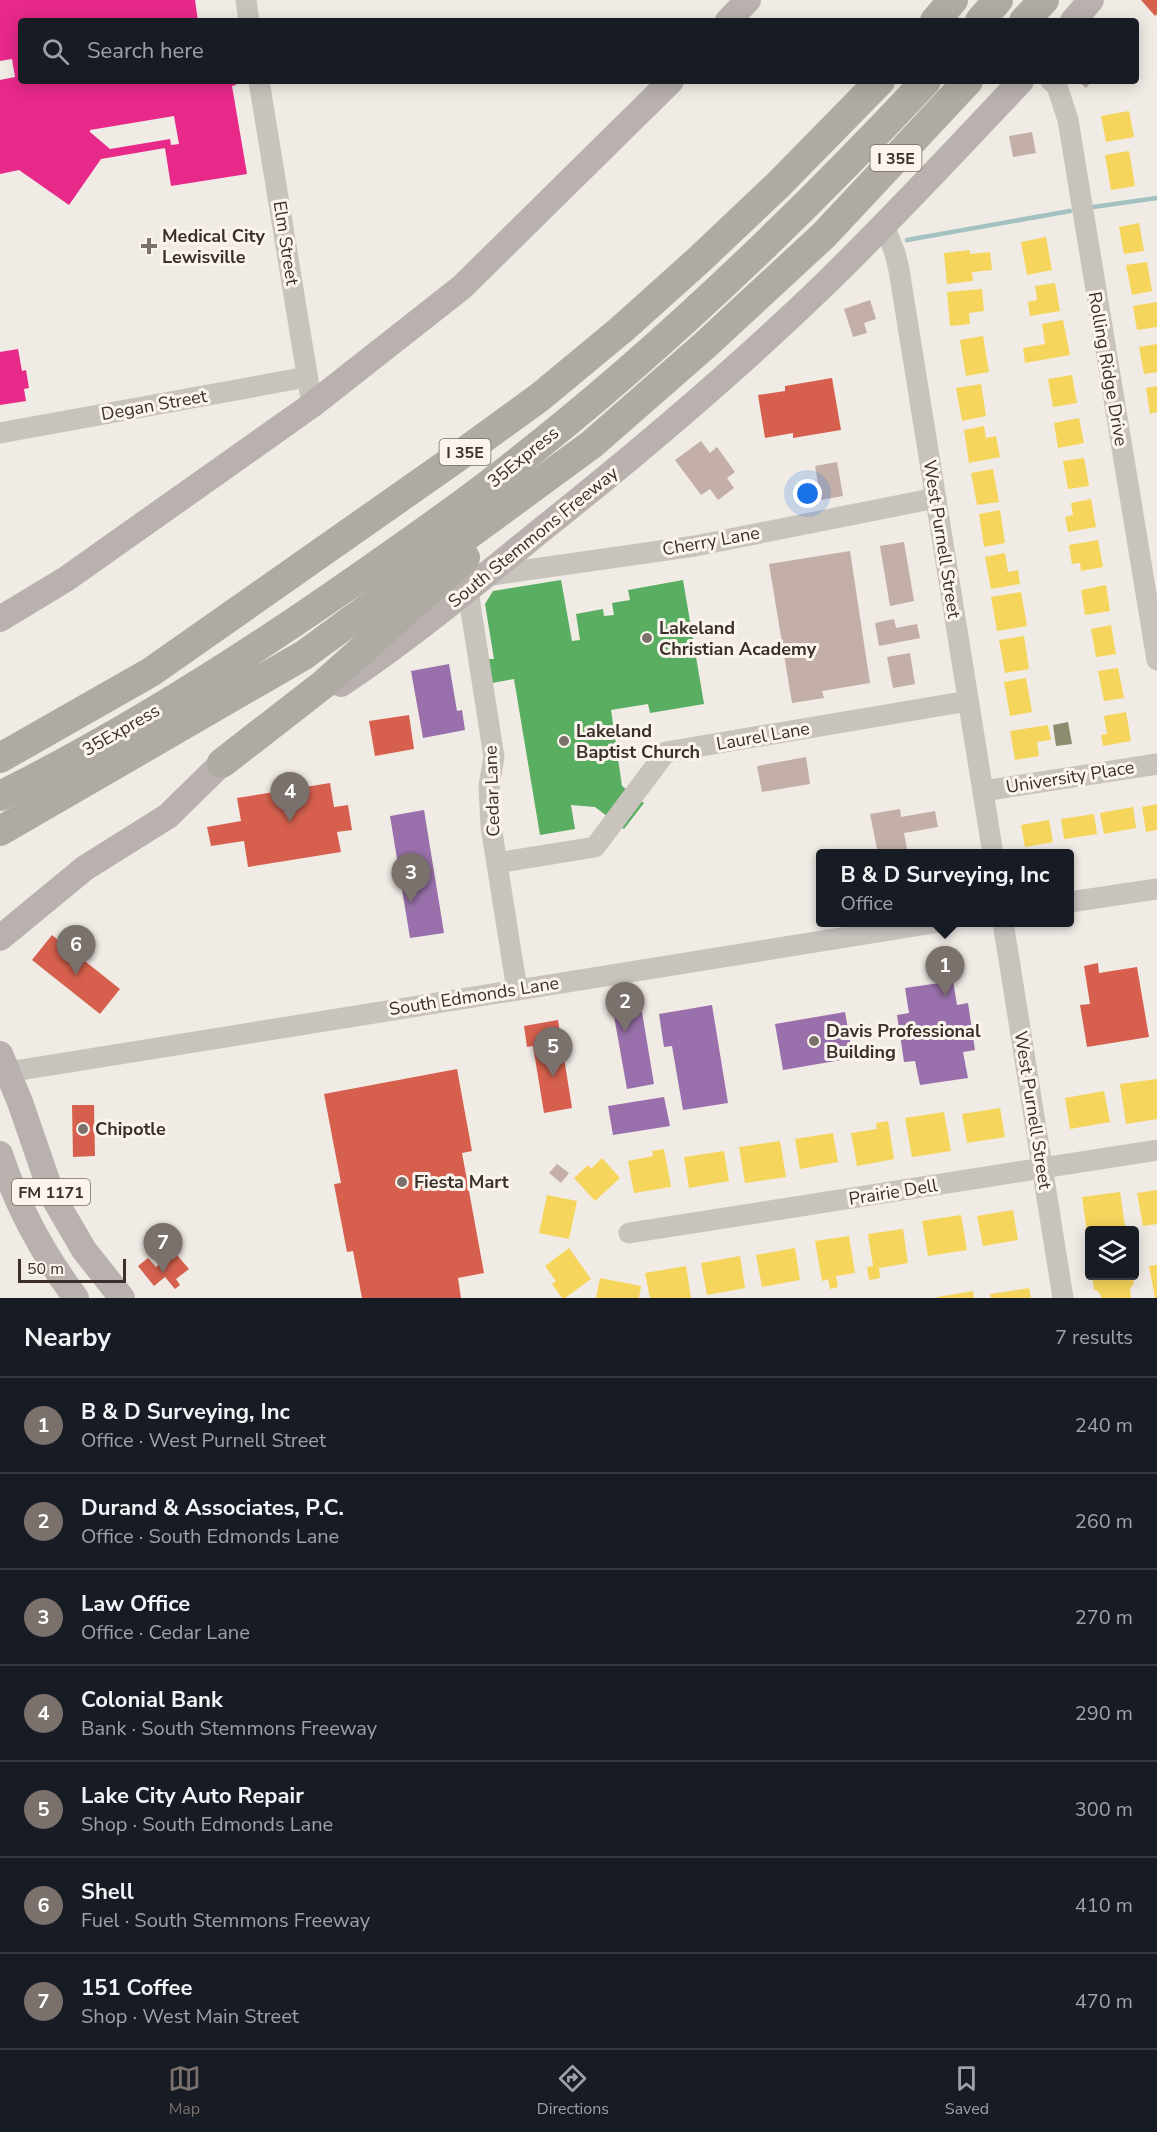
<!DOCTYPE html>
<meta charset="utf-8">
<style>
body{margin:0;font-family:"Nunito Sans",sans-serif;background:#242831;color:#f1f3f6}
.controls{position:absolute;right:18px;bottom:18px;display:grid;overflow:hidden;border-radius:6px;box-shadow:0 3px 15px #0003}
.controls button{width:54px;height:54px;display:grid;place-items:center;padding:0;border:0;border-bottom:2px solid #363941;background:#171b24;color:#f1f3f6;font:30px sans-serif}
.scale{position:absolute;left:18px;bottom:15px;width:108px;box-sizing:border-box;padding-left:6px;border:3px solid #3b302b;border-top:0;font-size:16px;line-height:21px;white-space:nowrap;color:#3b302b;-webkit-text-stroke:4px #fbf5ee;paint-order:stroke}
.you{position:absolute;left:808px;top:494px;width:21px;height:21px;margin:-15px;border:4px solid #fff;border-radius:50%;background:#1a73e8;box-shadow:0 0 0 9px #1a73e833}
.badge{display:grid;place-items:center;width:39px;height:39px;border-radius:50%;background:#7a716c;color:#fff;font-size:20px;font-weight:700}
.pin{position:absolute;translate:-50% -50px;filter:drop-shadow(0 2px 3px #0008)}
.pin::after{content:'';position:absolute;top:32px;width:21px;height:18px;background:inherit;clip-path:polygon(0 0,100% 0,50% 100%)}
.popup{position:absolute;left:816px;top:849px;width:258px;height:78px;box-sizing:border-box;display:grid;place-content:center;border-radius:6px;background:#171b24;filter:drop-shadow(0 2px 4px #0005);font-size:20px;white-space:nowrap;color:#9ea1a6}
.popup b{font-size:22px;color:#f1f3f6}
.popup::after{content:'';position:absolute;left:50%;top:100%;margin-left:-12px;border:12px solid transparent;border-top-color:#171b24}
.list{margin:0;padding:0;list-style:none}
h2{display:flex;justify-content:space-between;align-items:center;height:78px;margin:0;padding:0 24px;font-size:26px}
h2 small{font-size:20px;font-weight:400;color:#9ea1a6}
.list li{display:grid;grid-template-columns:39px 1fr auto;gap:18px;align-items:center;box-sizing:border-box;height:96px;padding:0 24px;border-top:2px solid #363941}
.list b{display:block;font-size:22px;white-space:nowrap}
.list p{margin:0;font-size:20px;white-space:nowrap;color:#9ea1a6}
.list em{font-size:20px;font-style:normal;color:#9ea1a6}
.icon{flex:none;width:33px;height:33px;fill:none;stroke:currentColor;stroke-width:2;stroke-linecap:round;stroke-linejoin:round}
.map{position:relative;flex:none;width:1157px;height:1298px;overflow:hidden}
.search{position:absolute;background:#171b24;box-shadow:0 3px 15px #0003;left:18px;right:18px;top:18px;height:66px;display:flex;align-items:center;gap:15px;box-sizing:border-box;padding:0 21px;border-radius:6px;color:#9ea1a6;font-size:22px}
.sheet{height:750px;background:#171b24}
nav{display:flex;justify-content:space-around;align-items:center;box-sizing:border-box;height:84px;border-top:2px solid #363941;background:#171b24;font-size:16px;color:#9ea1a6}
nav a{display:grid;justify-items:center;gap:3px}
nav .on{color:#7a716c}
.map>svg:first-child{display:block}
.homes{fill:#f6d55c}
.shops{fill:#d6604d}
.offices{fill:#9970ab}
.health{fill:#e7298a;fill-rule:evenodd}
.public{fill:#5aae61}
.industry{fill:#8c8c6e}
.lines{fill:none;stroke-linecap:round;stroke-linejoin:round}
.stream{stroke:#a1c2c1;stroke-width:4.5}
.building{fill:#c3afa7}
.minor{stroke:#c9c3be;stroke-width:21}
.major{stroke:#b8b1ad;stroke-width:26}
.highway{stroke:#afaaa4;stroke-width:30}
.poi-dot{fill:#7a716c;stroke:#fbf5ee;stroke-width:2}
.labels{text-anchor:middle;stroke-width:6;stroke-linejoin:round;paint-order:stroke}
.shield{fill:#fbf5ee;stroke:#756b66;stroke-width:1.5}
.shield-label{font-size:16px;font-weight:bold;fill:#3b302b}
.poi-label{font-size:18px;font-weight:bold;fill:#3b302b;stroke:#fbf5ee;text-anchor:start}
.street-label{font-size:18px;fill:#3b302b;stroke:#fbf5ee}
</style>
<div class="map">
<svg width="1157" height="1298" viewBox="0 0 1157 1298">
<rect width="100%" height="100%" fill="#f0ebe5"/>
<g class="homes">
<path d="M1129 111 1134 137 1106 142 1101 116Z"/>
<path d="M1129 151 1135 186 1111 190 1105 155Z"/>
<path d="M1139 223 1144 251 1124 254 1119 227Z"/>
<path d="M1046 237 1052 270 1027 275 1021 242Z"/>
<path d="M970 250V254L990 252 992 270 972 272 973 281 947 284 944 253Z"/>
<path d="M1147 262 1152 291 1132 295 1126 265Z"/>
<path d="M1055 283 1060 311 1030 316 1028 302 1037 300 1035 286Z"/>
<path d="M982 289 984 311 969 313 970 324 950 326 947 292Z"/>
<path d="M1157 302V327L1137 330 1133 306Z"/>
<path d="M1063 320 1070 355 1025 363 1023 348 1045 344 1042 324Z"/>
<path d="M983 336 989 372 966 376 960 340Z"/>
<path d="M1157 344V372L1144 374 1139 347Z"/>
<path d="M1072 375 1077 403 1053 407 1048 379Z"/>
<path d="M981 384 986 416 962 421 956 388Z"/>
<path d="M1157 386V412L1150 414 1146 388Z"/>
<path d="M1079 418 1084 443 1058 448 1054 423Z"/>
<path d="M984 426 986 438 996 436 1000 457 969 463 964 430Z"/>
<path d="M1084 458 1089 486 1068 489 1063 461Z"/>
<path d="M993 469 999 502 977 505 971 473Z"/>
<path d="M1091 499 1096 527 1068 532 1065 517 1073 515 1071 503Z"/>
<path d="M1000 510 1005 543 984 547 979 514Z"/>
<path d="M1098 540 1103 567 1081 571 1080 563 1072 564 1069 545Z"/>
<path d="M1005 553 1008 572 1018 570 1020 584 991 589 985 557Z"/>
<path d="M1106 585 1110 611 1085 615 1081 590Z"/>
<path d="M1021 592 1027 626 997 631 991 597Z"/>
<path d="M1111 625 1116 654 1096 657 1091 629Z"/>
<path d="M1024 636 1029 669 1005 673 999 640Z"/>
<path d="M1118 668 1124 698 1104 701 1098 671Z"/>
<path d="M1026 678 1032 712 1010 716 1004 682Z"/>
<path d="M1126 712 1131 741 1103 746 1101 735 1107 734 1104 716Z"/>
<path d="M1048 725 1051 740 1037 742 1039 756 1015 760 1010 731Z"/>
<path d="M1157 804V830L1146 832 1142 807Z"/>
<path d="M1133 807 1136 828 1104 834 1100 813Z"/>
<path d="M1094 814 1097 834 1064 839 1061 819Z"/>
<path d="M1049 820 1053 842 1025 847 1021 825Z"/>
<path d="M1157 1079V1119L1126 1124 1120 1084Z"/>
<path d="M1104 1091 1110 1122 1070 1129 1065 1098Z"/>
<path d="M1000 1108 1005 1137 967 1143 962 1114Z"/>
<path d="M944 1112 951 1151 912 1157 905 1118Z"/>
<path d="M888 1121 894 1159 857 1166 851 1133 877 1129 876 1123Z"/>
<path d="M833 1133 838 1162 800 1169 795 1139Z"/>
<path d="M780 1141 786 1177 745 1183 739 1147Z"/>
<path d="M664 1149 671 1187 634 1193 628 1161 653 1156 652 1151Z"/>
<path d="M724 1151 729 1181 689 1188 684 1157Z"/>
<path d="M602 1158 620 1178 595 1201 574 1178 588 1165 591 1169Z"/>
<path d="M1157 1190V1224L1143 1226 1137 1193Z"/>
<path d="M1120 1192 1125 1226 1087 1232 1082 1197Z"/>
<path d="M547 1195 577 1201 569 1239 539 1233Z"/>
<path d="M1013 1210 1018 1240 983 1246 977 1216Z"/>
<path d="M961 1215 967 1250 928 1256 922 1221Z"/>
<path d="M903 1229 908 1263 879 1268 880 1278 869 1280 867 1267 873 1266 868 1234Z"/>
<path d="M849 1236 855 1273 836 1276 838 1287 830 1289 828 1279 822 1281 815 1241Z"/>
<path d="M569 1248 591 1279 565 1298H562L552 1284 556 1281 545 1266Z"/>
<path d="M795 1248 800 1280 762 1287 756 1255Z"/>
<path d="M740 1256 745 1288 707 1295 701 1263Z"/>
<path d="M1157 1265V1298H1155L1149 1266Z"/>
<path d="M686 1266 691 1298H650L645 1273Z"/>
<path d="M1092 1276H1133L1134 1283 1130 1289 1131 1298H1101L1100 1293 1094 1289Z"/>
<path d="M600 1278 641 1286 639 1298H596Z"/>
<path d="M1029 1288 1031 1298H991L990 1294Z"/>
<path d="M973 1291 974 1298H937V1297Z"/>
</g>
<g class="shops">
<path d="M1141 0H1157V14L1155 16Z"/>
<path d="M832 378 841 430 793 438V433L765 438 758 395 785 391V386Z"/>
<path d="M409 715 414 749 375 756 369 721Z"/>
<path d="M330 783 334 807 348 805 352 830 337 832 341 852 248 867 244 841 211 846 207 827 241 821 237 798Z"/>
<path d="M52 935 120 989 100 1014 32 960Z"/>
<path d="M1098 963 1099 973 1137 967 1149 1037 1087 1047 1080 1005 1090 1004 1084 966Z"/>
<path d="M558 1020 572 1108 544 1113 533 1046 527 1047 524 1026Z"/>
<path d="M457 1069 472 1151 462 1153 484 1273 458 1278 461 1298H362L353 1251 347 1252 334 1184 341 1183 324 1094Z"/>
<path d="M72 1105H94L95 1156 73 1157Z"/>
<path d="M171 1254 173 1257 176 1254 189 1269 176 1279 180 1285 175 1289 165 1277 154 1286 138 1266 148 1258 156 1267Z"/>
</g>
<g class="offices">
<path d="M449 664 457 711 462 710 465 730 423 738 411 671Z"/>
<path d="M424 810 444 933 410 938 390 816Z"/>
<path d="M953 981 957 1005 968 1003 975 1050 963 1052 968 1078 920 1085 915 1061 904 1062 897 1015 909 1013 905 988Z"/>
<path d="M712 1005 728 1103 683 1110 672 1046 664 1047 659 1014Z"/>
<path d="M642 1012 654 1084 627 1089 614 1016Z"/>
<path d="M845 1012 853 1058 783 1070 775 1024Z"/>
<path d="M664 1097 670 1126 613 1135 608 1106Z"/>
</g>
<g class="health">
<path d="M0 0H195L198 21H21V81H235L236 85 232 86 247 174 171 186 165 148 101 159 69 205 19 170 0 174V80L15 77 12 59 0 61ZM174 116 179 144 171 145 170 139 110 149 90 132V130Z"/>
<path d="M18 349 22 371 26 370 29 388 24 389 26 401 0 405V352Z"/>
</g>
<path class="public" d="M561 580 572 641 580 640 576 614 603 609 604 616 614 615 612 603 630 600 628 590 683 580 704 704 650 713 648 704 611 710 622 786 644 803 624 829 595 807 571 805 575 829 540 835 514 679 492 683 488 659H494L485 604 493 591Z"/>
<path class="industry" d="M1068 722 1072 744 1056 746 1053 725Z"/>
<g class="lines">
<g class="stream">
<path d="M1093 207 1157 198"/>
<path d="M907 240 1070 211"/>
</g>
</g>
<g class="building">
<path d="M1078 81H1092L1086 88Z"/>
<path d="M1032 132 1036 153 1013 157 1009 136Z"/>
<path d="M870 300 876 319 864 323 867 333 853 337 844 309Z"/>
<path d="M701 441 710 453 717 447 735 472 727 478 734 488 718 500 710 489 701 495 675 460Z"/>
<path d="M837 462 843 496 821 500 815 466Z"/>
<path d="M904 542 914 601 890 606 880 546Z"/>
<path d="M850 551 870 683 822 691 824 698 792 703 769 564Z"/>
<path d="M894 619 896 628 917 624 920 638 879 646 875 623Z"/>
<path d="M910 653 915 684 893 688 887 657Z"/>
<path d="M806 757 810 784 762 792 757 766Z"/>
<path d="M900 809 901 817 935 811 938 827 904 833 908 854H878L870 814Z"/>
<path d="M557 1164 569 1173 561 1183 549 1173Z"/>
</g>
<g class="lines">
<g class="minor">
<path d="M246 0 249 21"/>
<path d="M259 81 312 405"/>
<path d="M1051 81 1057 86 1068 120 1157 660"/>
<path d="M884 226 895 253 899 270 993 854"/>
<path d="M0 433 307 377"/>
<path d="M485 576 695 546 936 498"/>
<path d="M468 591 494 757 489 786 491 826 517 990"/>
<path d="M983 791 1157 764"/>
<path d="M497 863 595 847 666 752 968 701"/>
<path d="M1070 902 1157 889"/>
<path d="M1003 922 1063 1298"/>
<path d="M8 1072 940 922"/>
<path d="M629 1233 1157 1150"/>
</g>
<g class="major">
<path d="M728 21 748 0"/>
<path d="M1073 21 1091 0"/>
<path d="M0 619 66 579 312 405 462 287 671 81"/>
<path d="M341 684C411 637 475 584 540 531 638 453 734 372 824 285 892 219 956 150 1021 81"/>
<path d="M0 938 85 868 168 816 222 763 238 752"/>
<path d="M0 1054 20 1102 52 1195 84 1250 122 1298"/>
<path d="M0 1154C17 1206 43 1254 76 1298"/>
</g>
<g class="highway">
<path d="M935 21 953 0"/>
<path d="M980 21 998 0"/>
<path d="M1024 21 1044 0"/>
<path d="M0 758 151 672 456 458 540 397 622 329 701 258 778 185 880 81"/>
<path d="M222 763 325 683 465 558"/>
<path d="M0 796C117 738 227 669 334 595 389 557 444 519 497 478 652 359 793 223 926 81"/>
<path d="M0 831 304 655 592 444 704 346 824 235 968 81"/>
</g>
</g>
<g class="poi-dot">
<path d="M146 237h6v6h6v6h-6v6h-6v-6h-6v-6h6z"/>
<circle cx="647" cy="638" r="6"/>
<circle cx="564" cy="741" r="6"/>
<circle cx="814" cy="1041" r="6"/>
<circle cx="83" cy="1129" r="6"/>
<circle cx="402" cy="1182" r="6"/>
</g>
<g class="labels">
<g class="shield">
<rect x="870.5" y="145" width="51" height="26" rx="4.5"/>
<rect x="439.5" y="439" width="51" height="26" rx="4.5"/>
<rect x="12" y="1179" width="78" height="26" rx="4.5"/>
</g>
<g class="shield-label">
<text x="896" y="164">I 35E</text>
<text x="465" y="458">I 35E</text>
<text x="51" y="1198">FM 1171</text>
</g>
<g class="poi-label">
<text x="162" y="242">Medical City<tspan x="162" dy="21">Lewisville</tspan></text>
<text x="659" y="634">Lakeland<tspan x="659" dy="21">Christian Academy</tspan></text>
<text x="576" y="737">Lakeland<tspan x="576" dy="21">Baptist Church</tspan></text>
<text x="826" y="1037">Davis Professional<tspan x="826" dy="21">Building</tspan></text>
<text x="95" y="1135">Chipotle</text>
<text x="414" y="1188">Fiesta Mart</text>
</g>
<g class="street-label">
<text transform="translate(286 243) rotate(81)" y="6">Elm Street</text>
<text transform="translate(1108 369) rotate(80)" y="6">Rolling Ridge Drive</text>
<text transform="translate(154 405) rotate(-10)" y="6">Degan Street</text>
<text transform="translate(523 457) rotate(-39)" y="6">35Express</text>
<text transform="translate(533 537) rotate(-39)" y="6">South Stemmons Freeway</text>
<text transform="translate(942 539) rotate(81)" y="6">West Purnell Street</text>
<text transform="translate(711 541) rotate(-10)" y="6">Cherry Lane</text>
<text transform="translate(121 730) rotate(-30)" y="6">35Express</text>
<text transform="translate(763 736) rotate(-10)" y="6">Laurel Lane</text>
<text transform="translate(1070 777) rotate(-9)" y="6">University Place</text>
<text transform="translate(492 791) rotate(-92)" y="6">Cedar Lane</text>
<text transform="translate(474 996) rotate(-9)" y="6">South Edmonds Lane</text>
<text transform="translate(1033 1110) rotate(81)" y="6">West Purnell Street</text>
<text transform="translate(893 1192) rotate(-9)" y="6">Prairie Dell</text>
</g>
</g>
</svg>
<div class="controls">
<button><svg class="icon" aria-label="layers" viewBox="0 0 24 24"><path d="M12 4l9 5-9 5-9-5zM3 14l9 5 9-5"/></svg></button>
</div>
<div class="scale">50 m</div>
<div class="you"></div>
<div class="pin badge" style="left:945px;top:996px">1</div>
<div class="popup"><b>B &amp; D Surveying, Inc</b>Office</div>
<div class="pin badge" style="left:625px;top:1032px">2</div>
<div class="pin badge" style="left:411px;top:903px">3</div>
<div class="pin badge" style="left:290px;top:822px">4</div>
<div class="pin badge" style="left:553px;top:1077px">5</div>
<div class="pin badge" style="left:76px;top:975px">6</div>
<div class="pin badge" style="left:163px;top:1273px">7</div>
<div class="search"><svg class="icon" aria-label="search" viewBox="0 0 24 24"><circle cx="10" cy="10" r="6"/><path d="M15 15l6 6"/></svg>Search here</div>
</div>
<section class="sheet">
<h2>Nearby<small>7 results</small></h2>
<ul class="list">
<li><span class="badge">1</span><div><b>B &amp; D Surveying, Inc</b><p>Office · West Purnell Street</p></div><em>240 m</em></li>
<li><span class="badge">2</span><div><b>Durand &amp; Associates, P.C.</b><p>Office · South Edmonds Lane</p></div><em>260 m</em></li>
<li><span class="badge">3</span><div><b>Law Office</b><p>Office · Cedar Lane</p></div><em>270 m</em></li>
<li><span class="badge">4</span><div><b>Colonial Bank</b><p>Bank · South Stemmons Freeway</p></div><em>290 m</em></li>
<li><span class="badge">5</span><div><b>Lake City Auto Repair</b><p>Shop · South Edmonds Lane</p></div><em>300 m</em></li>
<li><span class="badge">6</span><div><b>Shell</b><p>Fuel · South Stemmons Freeway</p></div><em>410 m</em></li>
<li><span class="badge">7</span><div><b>151 Coffee</b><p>Shop · West Main Street</p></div><em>470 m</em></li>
</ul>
</section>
<nav>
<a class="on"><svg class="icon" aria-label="map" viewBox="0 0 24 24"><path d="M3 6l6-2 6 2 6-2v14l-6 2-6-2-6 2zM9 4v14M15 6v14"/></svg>Map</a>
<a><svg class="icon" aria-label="directions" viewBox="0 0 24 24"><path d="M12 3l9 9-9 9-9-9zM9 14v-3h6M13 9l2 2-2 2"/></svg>Directions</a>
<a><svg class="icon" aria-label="saved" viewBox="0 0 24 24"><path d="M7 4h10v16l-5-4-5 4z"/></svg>Saved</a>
</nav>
